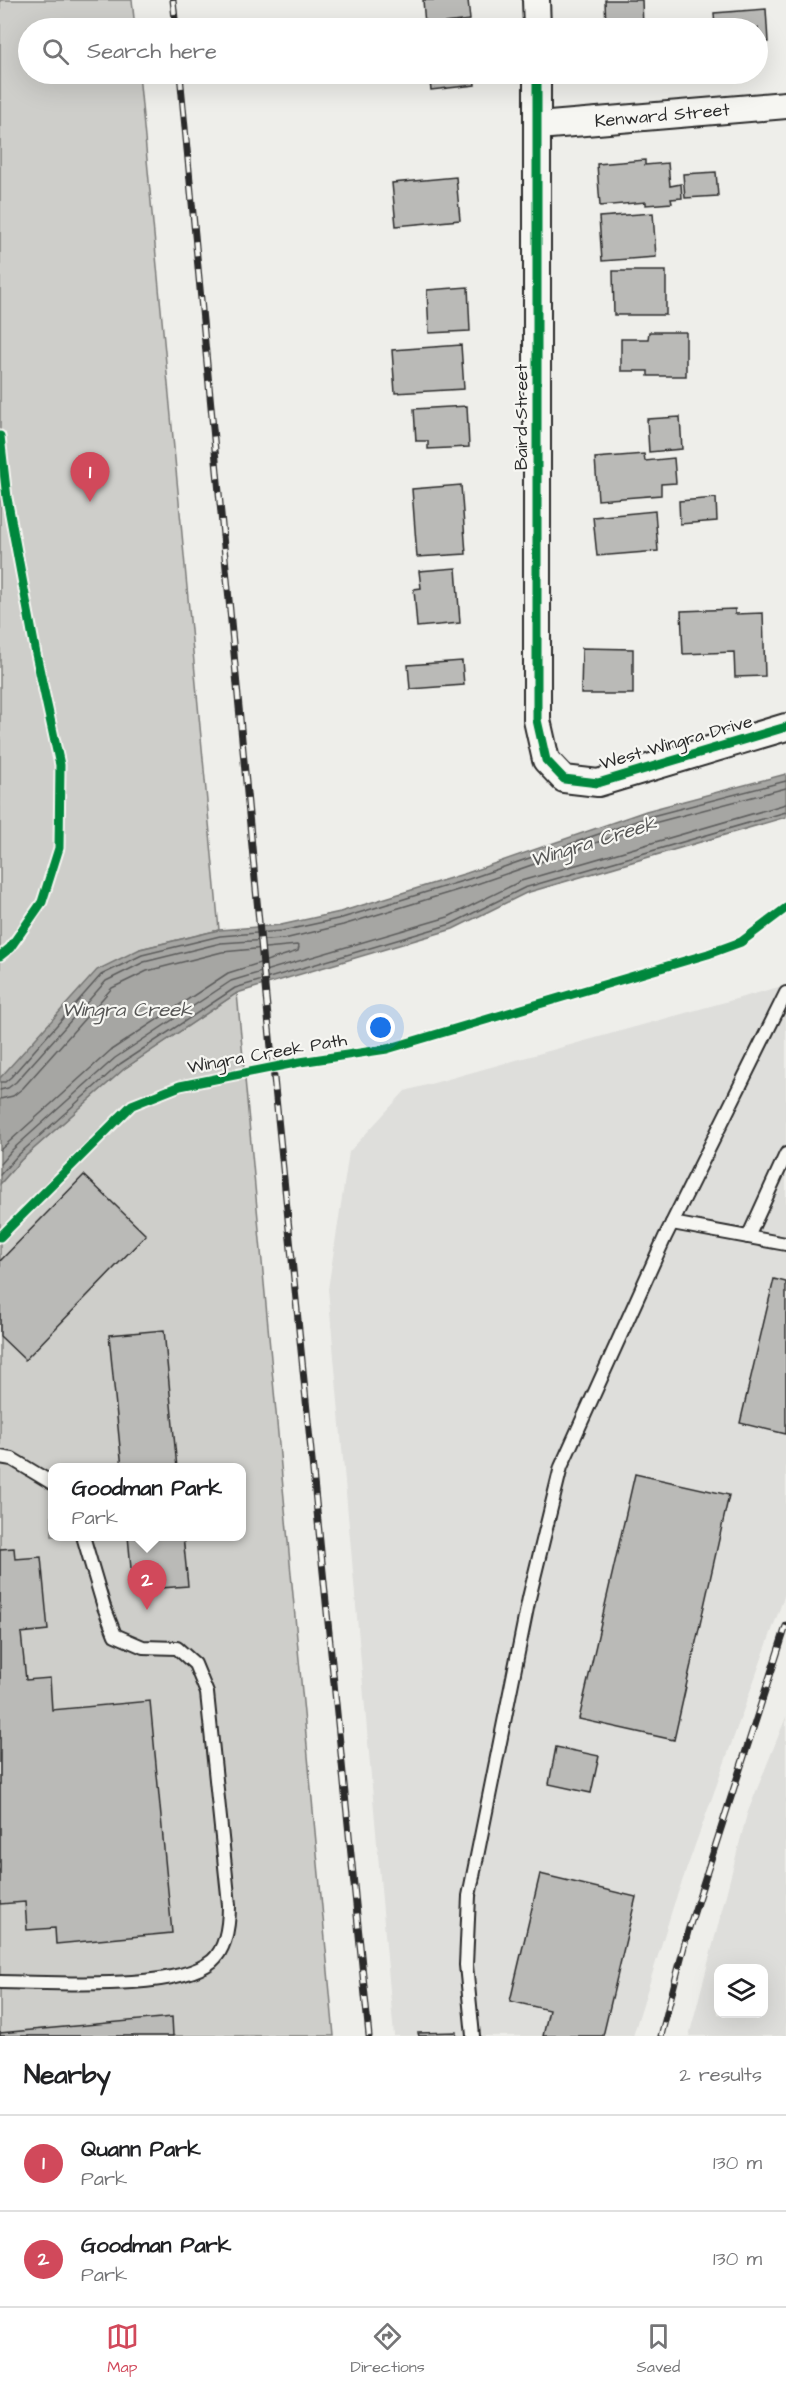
<!DOCTYPE html>
<style>
body{margin:0;font-family:"Architects Daughter",sans-serif;background:#f6f6f6;color:#202124}
.controls{position:absolute;right:18px;bottom:18px;display:grid;overflow:hidden;border-radius:12px;box-shadow:0 6px 24px #0002}
.controls button{width:54px;height:54px;display:grid;place-items:center;padding:0;border:0;border-bottom:2px solid #e0e0e0;background:#fff;color:#202124;font:30px sans-serif}
.you{position:absolute;left:381px;top:1028px;width:21px;height:21px;margin:-15px;border:4px solid #fff;border-radius:50%;background:#1a73e8;box-shadow:0 0 0 9px #1a73e833}
.badge{display:grid;place-items:center;width:39px;height:39px;border-radius:50%;background:#d1495b;color:#fff;font-size:20px;font-weight:700}
.pin{position:absolute;translate:-50% -50px;filter:drop-shadow(0 2px 3px #0008)}
.pin::after{content:'';position:absolute;top:32px;width:21px;height:18px;background:inherit;clip-path:polygon(0 0,100% 0,50% 100%)}
.popup{position:absolute;left:48px;top:1463px;width:198px;height:78px;box-sizing:border-box;display:grid;place-content:center;border-radius:12px;background:#fff;filter:drop-shadow(0 2px 4px #0005);font-size:20px;white-space:nowrap;color:#757577}
.popup b{font-size:22px;color:#202124}
.popup::after{content:'';position:absolute;left:50%;top:100%;margin-left:-12px;border:12px solid transparent;border-top-color:#fff}
.list{margin:0;padding:0;list-style:none}
h2{display:flex;justify-content:space-between;align-items:center;height:78px;margin:0;padding:0 24px;font-size:26px}
h2 small{font-size:20px;font-weight:400;color:#757577}
.list li{display:grid;grid-template-columns:39px 1fr auto;gap:18px;align-items:center;box-sizing:border-box;height:96px;padding:0 24px;border-top:2px solid #e0e0e0}
.list b{display:block;font-size:22px;white-space:nowrap}
.list p{margin:0;font-size:20px;white-space:nowrap;color:#757577}
.list em{font-size:20px;font-style:normal;color:#757577}
.icon{flex:none;width:33px;height:33px;fill:none;stroke:currentColor;stroke-width:2;stroke-linecap:round;stroke-linejoin:round}
.map{position:relative;flex:none;width:786px;height:2036px;overflow:hidden}
.search{position:absolute;background:#fff;box-shadow:0 6px 24px #0002;left:18px;right:18px;top:18px;height:66px;display:flex;align-items:center;gap:15px;box-sizing:border-box;padding:0 21px;border-radius:33px;color:#757577;font-size:22px}
.sheet{height:270px;background:#fff}
nav{display:flex;justify-content:space-around;align-items:center;box-sizing:border-box;height:84px;border-top:2px solid #e0e0e0;background:#fff;font-size:16px;color:#757577}
nav a{display:grid;justify-items:center;gap:3px}
nav .on{color:#d1495b}
.map>svg:first-child{display:block}
.built{fill:#dededb;fill-rule:evenodd}
.green{fill:#cececa;stroke:#7c7c7a;stroke-width:1.5;fill-rule:evenodd}
.water{fill:#a6a6a3;stroke:#757573;stroke-width:1.5}
.lines{fill:none;stroke-linecap:round;stroke-linejoin:round}
.shore{stroke:#5c5c5b;stroke-width:1.5}
.building{fill:#babab7;stroke:#2b2b2b;stroke-width:1.5}
.service-casing{stroke:#2b2b2b;stroke-width:16}
.minor-casing{stroke:#2b2b2b;stroke-width:30}
.service{stroke:#f6f6f2;stroke-width:12}
.minor{stroke:#f6f6f2;stroke-width:26}
.rail-casing{stroke:#2b2b2b;stroke-width:7}
.rail{stroke:#f6f6f2;stroke-width:4.5;stroke-dasharray:14;stroke-linecap:butt}
.cycleway-casing{stroke:#f6f6f2;stroke-width:13}
.cycleway{stroke:#00873e;stroke-width:9}
.labels{text-anchor:middle;stroke-width:4.5;stroke-linejoin:round;paint-order:stroke}
.street-label{font-size:18px;fill:#2b2b2b;stroke:#f6f6f2}
.water-label{font-size:20px;font-style:italic;fill:#565655;stroke:#f6f6f2}
</style>
<div class="map">
<svg width="786" height="2036" viewBox="0 0 786 2036">
<rect width="100%" height="100%" fill="#eeeeea"/>
<filter id="ink" filterUnits="userSpaceOnUse"><feTurbulence type="fractalNoise" baseFrequency=".0167" numOctaves="2"/><feDisplacementMap in="SourceGraphic" scale="12" xChannelSelector="R" yChannelSelector="G"/><feConvolveMatrix kernelMatrix="1 2 1 2 8 2 1 2 1" color-interpolation-filters="sRGB"/></filter>
<g filter="url(#ink)">
<g class="built">
<path d="M786 985V1591L674 1904 633 2036H394L328 1289 349 1152 405 1091Z"/>
<path d="M786 1717V2036H689L747 1814ZM718 1968H764V2014H718Z"/>
</g>
<g class="green">
<path d="M0 0H132L135 28H28V74H139L219 930 140 949 0 1078Z"/>
<path d="M237 993 334 2036H0V1184L21 1160 124 1069ZM52 1468H242V1536H52Z"/>
</g>
<path class="water" d="M786 774V817L526 893 453 929 237 993 124 1069 21 1160 0 1184V1078L97 970 140 949 219 930 281 925 340 912 467 873 646 811Z"/>
<g class="lines">
<g class="shore">
<path d="M0 1082H5L11 1077 101 975 142 955 220 936 282 931 342 918 469 879 648 817 786 781"/>
<path d="M0 1090 8 1088 16 1082 106 981 144 962 221 943 284 939 343 925 471 886 650 824 786 788"/>
<path d="M0 1099 13 1096 23 1088 112 988 147 971 222 952 297 945 299 947 298 951 228 973 111 1050 0 1150"/>
<path d="M0 1164 12 1150 115 1058 231 981 448 917 521 881 786 804"/>
<path d="M0 1175 17 1156 120 1064 235 988 451 924 524 888 786 812"/>
</g>
</g>
<g class="building">
<path d="M423 0H468L470 20 425 25Z"/>
<path d="M605 0H642L643 28H606Z"/>
<path d="M766 9 768 42H758V28H715L714 13Z"/>
<path d="M429 74H474L475 85 431 90Z"/>
<path d="M645 160V165L668 163 670 186 681 184 682 198 671 199 672 203 646 205V202L600 206 597 164Z"/>
<path d="M716 172 718 196 685 198 683 174Z"/>
<path d="M456 177 460 220 396 226 392 183Z"/>
<path d="M653 213 656 257 602 261 599 217Z"/>
<path d="M613 271H666V315H614Z"/>
<path d="M468 287 470 331 429 333 427 290Z"/>
<path d="M649 332H686V376H648V371H621V339H648Z"/>
<path d="M461 345 464 389 395 393 392 350Z"/>
<path d="M467 406 469 447 428 449V441H416L414 409Z"/>
<path d="M680 417 682 449 649 452 647 419Z"/>
<path d="M644 454 645 461 674 458 676 483 661 484V495L598 500 595 458Z"/>
<path d="M461 485 466 554 417 557 412 489Z"/>
<path d="M716 498 717 521 680 524 679 501Z"/>
<path d="M655 511 658 551 597 556 593 517Z"/>
<path d="M456 568 460 623 417 627 414 589 421 588 419 571Z"/>
<path d="M735 609V614L763 613 765 676 735 677 734 652 683 654 681 611Z"/>
<path d="M582 648 633 649V694H581Z"/>
<path d="M462 661 464 685 410 689 408 665Z"/>
<path d="M84 1175 146 1235 25 1360 0 1336V1261Z"/>
<path d="M774 1279 786 1282V1434L740 1423Z"/>
<path d="M164 1330 177 1468H122L109 1335Z"/>
<path d="M635 1474 729 1495 674 1740 579 1719Z"/>
<path d="M128 1536H183L188 1586 133 1590Z"/>
<path d="M14 1548 15 1559 41 1557 48 1630 21 1633 26 1680 50 1678 52 1710 150 1701 172 1933 56 1944 55 1928 27 1930 25 1902 0 1904V1549Z"/>
<path d="M556 1747 599 1756 591 1793 549 1784Z"/>
<path d="M540 1874 636 1897 603 2036H543L549 2010 510 2001Z"/>
<path d="M172 2017 173 2036H0V2033Z"/>
<path d="M456 2032V2036H419L418 2033Z"/>
</g>
<g class="lines">
<g class="service-casing">
<g id="service">
<path d="M672 1223 786 1244"/>
<path d="M748 1237 786 1154"/>
<path d="M0 1457 12 1459 52 1483"/>
<path d="M0 1982C51 1982 174 1992 212 1961 227 1948 229 1923 229 1905L207 1693 195 1664 177 1648 143 1647 115 1635 104 1607 83 1536"/>
<path d="M473 2036 466 1965 469 1896 529 1598 561 1467 665 1237 786 993"/>
</g>
</g>
<g class="minor-casing">
<g id="minor">
<path d="M536 0 537 28"/>
<path d="M537 74V720L546 760 564 779 598 783 786 727"/>
<path d="M538 126 786 105"/>
</g>
</g>
<use href="#service" class="service"/>
<use href="#minor" class="minor"/>
<g class="rail-casing">
<g id="rail">
<path d="M173 0 176 28"/>
<path d="M180 74 266 997 369 2036"/>
<path d="M661 2036 688 1931 786 1626"/>
</g>
</g>
<use href="#rail" class="rail"/>
<g class="cycleway-casing">
<g id="cycleway">
<path d="M537 74V720L546 760 564 779 598 783 786 727"/>
<path d="M0 436 7 498 36 654 60 765 59 848 42 902 10 948 0 956"/>
<path d="M0 1237 132 1105 180 1086 300 1062 387 1049 708 954 741 942 786 908"/>
</g>
</g>
<use href="#cycleway" class="cycleway"/>
</g>
</g>
<g class="labels">
<g class="street-label">
<text transform="translate(662 115) rotate(-5)" y="6">Kenward Street</text>
<text transform="translate(521 417) rotate(-90)" y="6">Baird Street</text>
<text transform="translate(676 742) rotate(-16)" y="6">West Wingra Drive</text>
<text transform="translate(267 1053) rotate(-10)" y="6">Wingra Creek Path</text>
</g>
<g class="water-label">
<text transform="translate(593 841) rotate(-17)" y="7">Wingra Creek</text>
<text x="127" y="1016">Wingra Creek</text>
</g>
</g>
</svg>
<div class="controls">
<button><svg class="icon" aria-label="layers" viewBox="0 0 24 24"><path d="M12 4l9 5-9 5-9-5zM3 14l9 5 9-5"/></svg></button>
</div>
<div class="you"></div>
<div class="pin badge" style="left:90px;top:502px">1</div>
<div class="pin badge" style="left:147px;top:1610px">2</div>
<div class="popup"><b>Goodman Park</b>Park</div>
<div class="search"><svg class="icon" aria-label="search" viewBox="0 0 24 24"><circle cx="10" cy="10" r="6"/><path d="M15 15l6 6"/></svg>Search here</div>
</div>
<section class="sheet">
<h2>Nearby<small>2 results</small></h2>
<ul class="list">
<li><span class="badge">1</span><div><b>Quann Park</b><p>Park</p></div><em>130 m</em></li>
<li><span class="badge">2</span><div><b>Goodman Park</b><p>Park</p></div><em>130 m</em></li>
</ul>
</section>
<nav>
<a class="on"><svg class="icon" aria-label="map" viewBox="0 0 24 24"><path d="M3 6l6-2 6 2 6-2v14l-6 2-6-2-6 2zM9 4v14M15 6v14"/></svg>Map</a>
<a><svg class="icon" aria-label="directions" viewBox="0 0 24 24"><path d="M12 3l9 9-9 9-9-9zM9 14v-3h6M13 9l2 2-2 2"/></svg>Directions</a>
<a><svg class="icon" aria-label="saved" viewBox="0 0 24 24"><path d="M7 4h10v16l-5-4-5 4z"/></svg>Saved</a>
</nav>
